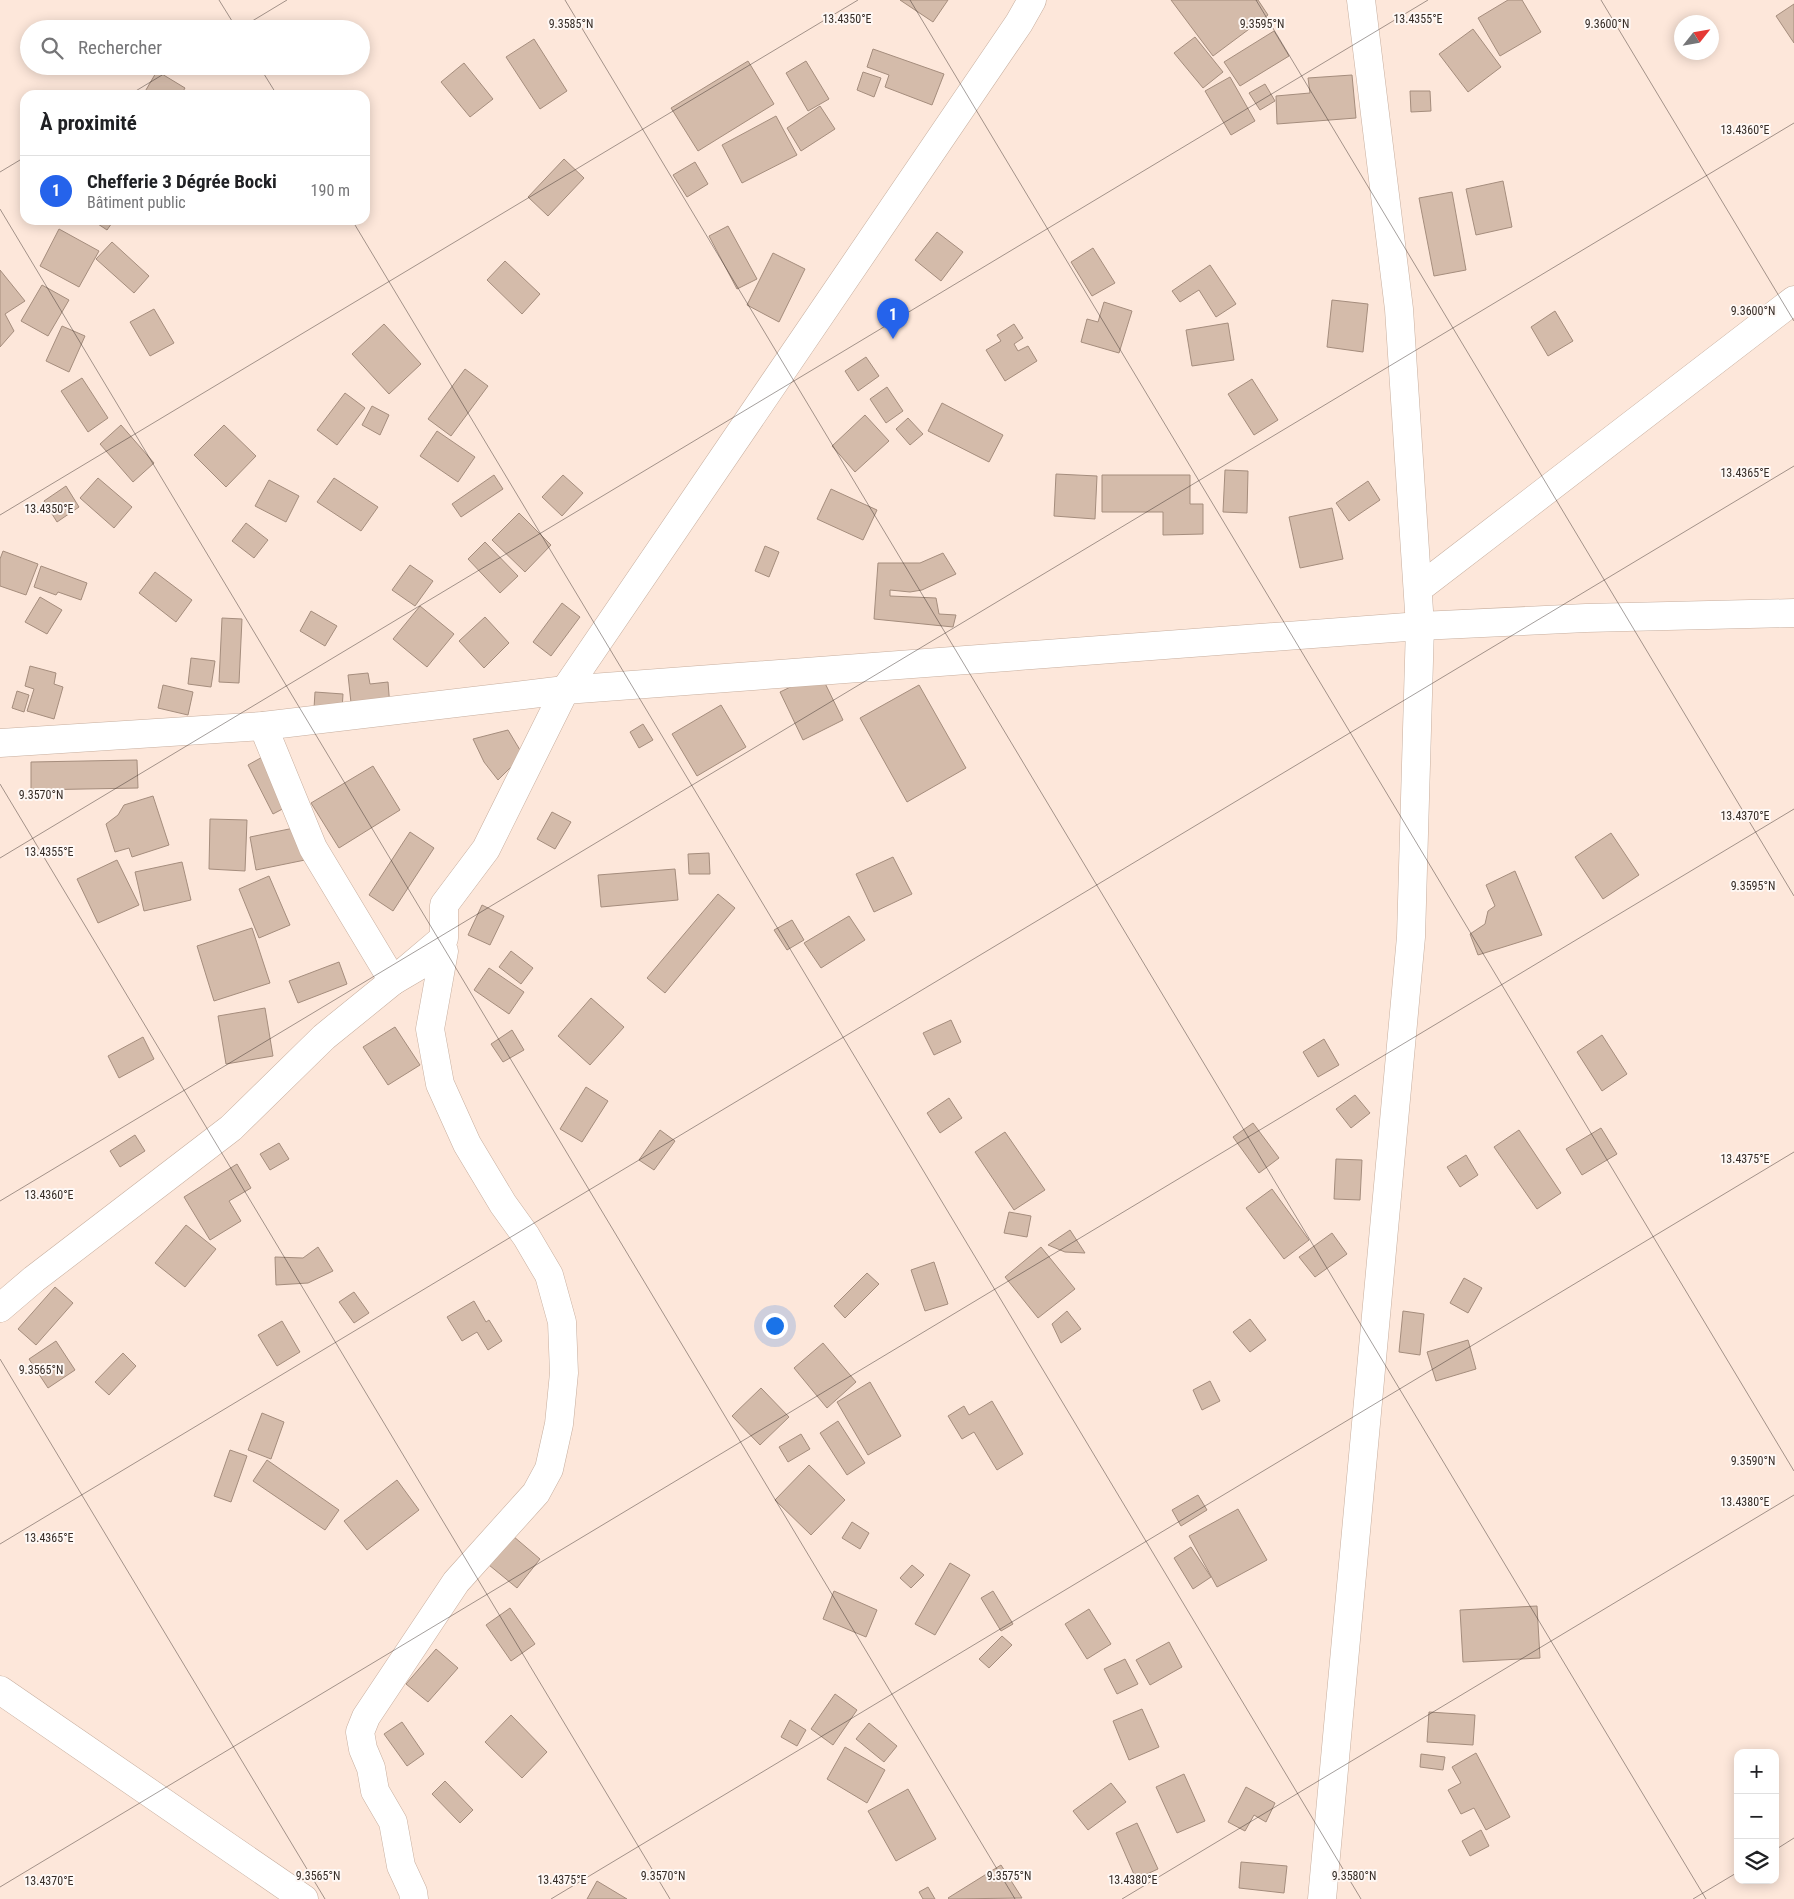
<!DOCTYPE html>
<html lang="fr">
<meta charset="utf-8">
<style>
body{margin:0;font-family:"Roboto Condensed",sans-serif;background:#f2f2f2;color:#202124}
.controls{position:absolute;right:15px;bottom:15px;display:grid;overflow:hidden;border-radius:10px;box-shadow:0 2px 12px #0003}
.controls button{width:45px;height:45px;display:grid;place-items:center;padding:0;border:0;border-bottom:1px solid #e0e0e0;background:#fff;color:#202124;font:25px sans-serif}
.compass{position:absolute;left:1674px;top:15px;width:45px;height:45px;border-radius:50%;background:#fff;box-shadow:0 2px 12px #0003;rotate:59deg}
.you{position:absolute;left:774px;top:1325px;width:18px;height:18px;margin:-12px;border:4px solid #fff;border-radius:50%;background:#1a73e8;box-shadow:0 0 0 8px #1a73e833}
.badge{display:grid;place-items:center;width:32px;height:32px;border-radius:50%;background:#2563eb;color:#fff;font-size:16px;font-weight:700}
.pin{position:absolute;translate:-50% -41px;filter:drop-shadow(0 1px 2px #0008)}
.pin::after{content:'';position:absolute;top:26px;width:18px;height:15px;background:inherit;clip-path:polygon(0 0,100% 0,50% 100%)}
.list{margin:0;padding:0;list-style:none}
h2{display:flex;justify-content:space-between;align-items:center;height:65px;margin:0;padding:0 20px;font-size:21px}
h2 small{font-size:16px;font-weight:400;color:#757577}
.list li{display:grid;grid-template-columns:32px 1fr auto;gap:15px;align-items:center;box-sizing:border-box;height:70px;padding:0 20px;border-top:1px solid #e0e0e0}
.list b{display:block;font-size:19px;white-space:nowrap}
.list p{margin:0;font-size:16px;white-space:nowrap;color:#757577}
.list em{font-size:16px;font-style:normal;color:#757577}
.icon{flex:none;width:28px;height:28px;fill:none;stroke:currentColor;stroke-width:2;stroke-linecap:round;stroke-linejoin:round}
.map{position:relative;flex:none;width:1794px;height:1899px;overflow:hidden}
.search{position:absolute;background:#fff;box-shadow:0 2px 12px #0003;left:20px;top:20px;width:350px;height:55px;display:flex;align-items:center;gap:12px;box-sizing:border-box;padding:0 18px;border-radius:28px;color:#757577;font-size:19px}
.panel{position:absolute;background:#fff;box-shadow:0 2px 12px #0003;left:20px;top:90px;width:350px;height:135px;border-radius:15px}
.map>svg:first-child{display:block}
.building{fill:#d4bbaa;stroke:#a58d7d}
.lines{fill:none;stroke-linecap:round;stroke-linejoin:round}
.minor-casing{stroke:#c7ae9e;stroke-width:29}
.minor{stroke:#fff;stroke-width:28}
.ticks{fill:none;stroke:#352b25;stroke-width:1;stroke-opacity:0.45}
.ticks-label{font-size:12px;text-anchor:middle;fill:#352b25;stroke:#fef8f5;stroke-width:4;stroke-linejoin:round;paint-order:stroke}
</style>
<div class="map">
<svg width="1794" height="1899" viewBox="0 0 1794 1899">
<rect width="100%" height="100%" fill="#fde7da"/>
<g class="building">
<path d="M900 0H948L933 22Z"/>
<path d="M1171 0H1258L1268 15 1213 56Z"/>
<path d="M1508 0H1522L1541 32 1500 56 1478 18Z"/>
<path d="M1794 4V43L1776 16Z"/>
<path d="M1473 29 1501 67 1468 92 1439 54Z"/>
<path d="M1274 31 1289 56 1240 86 1224 62Z"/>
<path d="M1195 37 1223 72 1203 88 1174 53Z"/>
<path d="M534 39 567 91 540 109 506 57Z"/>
<path d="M873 49 944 74 932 105 885 87 889 75 867 67Z"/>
<path d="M748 61 774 104 698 151 671 108Z"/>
<path d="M806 61 829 99 808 111 786 73Z"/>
<path d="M464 63 493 99 470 117 441 82Z"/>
<path d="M157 71 185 88 181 95H143Z"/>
<path d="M863 72 881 78 874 97 857 90Z"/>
<path d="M1352 75 1356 118 1277 124 1276 96 1310 93 1308 78Z"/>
<path d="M1230 77 1255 121 1231 135 1205 91Z"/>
<path d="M1265 84 1275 101 1260 110 1249 93Z"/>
<path d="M1410 91H1430L1431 111 1411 112Z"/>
<path d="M820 106 835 129 801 151 787 128Z"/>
<path d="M776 116 797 155 742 183 722 145Z"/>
<path d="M564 159 584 178 548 216 528 197Z"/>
<path d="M695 162 708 184 687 197 673 175Z"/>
<path d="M1503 181 1512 227 1476 235 1466 189Z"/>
<path d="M1452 192 1466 270 1434 276 1419 198Z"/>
<path d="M92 220H114L107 230Z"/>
<path d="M728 226 757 279 737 289 709 236Z"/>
<path d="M59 229 99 251 79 287 40 266Z"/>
<path d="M937 232 963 252 941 281 915 260Z"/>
<path d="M112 242 149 276 134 293 96 259Z"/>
<path d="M1093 248 1115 283 1092 296 1071 262Z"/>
<path d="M773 253 805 269 779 322 747 305Z"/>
<path d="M505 261 540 294 522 314 487 280Z"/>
<path d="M1210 265 1236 304 1216 317 1199 290 1180 302 1172 291Z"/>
<path d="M0 270 25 301 5 314 14 331 0 347Z"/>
<path d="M42 285 69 300 48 336 21 321Z"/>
<path d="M1332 300 1368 304 1363 352 1327 347Z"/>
<path d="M1104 302 1132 311 1119 353 1081 342 1087 319 1098 322Z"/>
<path d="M154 309 174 343 150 356 130 322Z"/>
<path d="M1555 311 1573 341 1548 356 1531 327Z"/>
<path d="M1228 323 1234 360 1192 366 1186 330Z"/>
<path d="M384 324 421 364 389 394 352 354Z"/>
<path d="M1014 324 1023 338 1014 344 1018 351 1028 346 1037 361 1005 381 986 350 1001 341 997 335Z"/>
<path d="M62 326 85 336 69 372 46 361Z"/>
<path d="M866 357 879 376 858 391 845 371Z"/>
<path d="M465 369 488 386 451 436 428 419Z"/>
<path d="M82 378 108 418 88 432 61 391Z"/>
<path d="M1252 379 1278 420 1254 435 1228 394Z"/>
<path d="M887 387 903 411 886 423 870 399Z"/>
<path d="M345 393 365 408 337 445 317 430Z"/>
<path d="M942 403 1003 435 989 462 928 431Z"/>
<path d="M372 406 389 415 380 435 362 425Z"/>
<path d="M865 415 889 441 855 472 832 446Z"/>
<path d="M908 418 923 434 910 445 896 429Z"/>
<path d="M121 425 154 463 133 482 100 444Z"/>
<path d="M224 425 256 456 226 487 194 455Z"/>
<path d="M437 431 475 457 458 482 420 456Z"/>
<path d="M1225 470 1248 471 1247 513 1223 512Z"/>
<path d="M1056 474 1097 476 1095 519 1054 516Z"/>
<path d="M494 475 503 489 461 517 452 504Z"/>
<path d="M563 475 583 493 562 516 542 497Z"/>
<path d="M1102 475H1190V504H1203V534L1163 535V512H1102Z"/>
<path d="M98 478 132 507 114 528 80 498Z"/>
<path d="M334 478 378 507 361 531 317 502Z"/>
<path d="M269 480 299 496 286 522 255 506Z"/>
<path d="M1368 481 1380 500 1349 521 1336 503Z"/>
<path d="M66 486 79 507 57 522 44 501Z"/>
<path d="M831 489 877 510 863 540 817 519Z"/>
<path d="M1332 508 1343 559 1300 568 1289 517Z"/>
<path d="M519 513 551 545 525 572 492 540Z"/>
<path d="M246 523 268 540 254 558 232 541Z"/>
<path d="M485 542 518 576 500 593 468 559Z"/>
<path d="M765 546 779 552 769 577 755 571Z"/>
<path d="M3 551 38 564 26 595 0 586V559Z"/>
<path d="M943 553 956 574 922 590 910 592 890 590V596L936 598 939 614 956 615 953 627 874 619 878 563H920Z"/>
<path d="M410 565 433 581 415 606 392 590Z"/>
<path d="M41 566 87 583 81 600 58 592 56 595 34 587Z"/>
<path d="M155 572 192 600 176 622 139 593Z"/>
<path d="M40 597 62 610 47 634 25 622Z"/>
<path d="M562 603 580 617 551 656 533 642Z"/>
<path d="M420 606 454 634 427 667 393 639Z"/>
<path d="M311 611 337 626 325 646 300 631Z"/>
<path d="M485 617 509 643 484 668 459 641Z"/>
<path d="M222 618 242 619 239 683 219 682Z"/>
<path d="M191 658 215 661 211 687 188 684Z"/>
<path d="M30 666 56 673 54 684 63 687 54 719 27 711 34 689 25 686Z"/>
<path d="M368 673 370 684 388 682 390 707 352 712 348 675Z"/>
<path d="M820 673 843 720 803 740 780 692Z"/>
<path d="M163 685 193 692 188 715 158 708Z"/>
<path d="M919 685 966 768 907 802 860 718Z"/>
<path d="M17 691 29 695 24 712 12 708Z"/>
<path d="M315 692 343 694 342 710 314 708Z"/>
<path d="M721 705 746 747 697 776 672 734Z"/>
<path d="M643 724 653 740 639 748 630 732Z"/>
<path d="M508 730 523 755 498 780 484 762 473 739Z"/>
<path d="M266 755 292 804 273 814 248 765Z"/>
<path d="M137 760 138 788 31 790V762Z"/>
<path d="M373 766 400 810 339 848 311 803Z"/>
<path d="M153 796 169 845 132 857 129 848 115 852 106 824 118 815 124 805Z"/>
<path d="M552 812 571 822 555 849 537 839Z"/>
<path d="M210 819 247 820 245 871 209 869Z"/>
<path d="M299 827 305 860 256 870 250 837Z"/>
<path d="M410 832 434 848 393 911 369 895Z"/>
<path d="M1611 833 1639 875 1603 899 1575 857Z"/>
<path d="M709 853 710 874H689L688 854Z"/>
<path d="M893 857 912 894 874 912 856 874Z"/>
<path d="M117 860 139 905 98 923 77 879Z"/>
<path d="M182 862 191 900 144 911 135 872Z"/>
<path d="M675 869 678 900 601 907 598 875Z"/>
<path d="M1515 871 1542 935 1478 955 1470 934 1485 924 1488 911 1495 906 1486 885Z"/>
<path d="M269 876 290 925 259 938 239 889Z"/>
<path d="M718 894 735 908 665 993 647 978Z"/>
<path d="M482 905 504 916 490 945 468 935Z"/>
<path d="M849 916 865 940 821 968 804 943Z"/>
<path d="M792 920 804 940 787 950 774 930Z"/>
<path d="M252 928 270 983 214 1001 197 946Z"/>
<path d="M511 951 533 968 521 984 499 967Z"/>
<path d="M339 962 347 984 298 1003 289 981Z"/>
<path d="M489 968 524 992 509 1014 474 990Z"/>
<path d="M591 998 624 1027 590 1065 558 1036Z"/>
<path d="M265 1008 273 1056 226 1064 218 1016Z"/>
<path d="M951 1020 961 1042 934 1055 923 1033Z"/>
<path d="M395 1027 420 1065 388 1085 363 1047Z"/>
<path d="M512 1030 524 1050 503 1062 491 1044Z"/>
<path d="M1602 1035 1627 1074 1602 1091 1577 1052Z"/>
<path d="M143 1037 154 1059 119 1078 108 1056Z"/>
<path d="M1324 1039 1339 1065 1318 1077 1303 1052Z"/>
<path d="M586 1087 608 1101 582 1142 560 1129Z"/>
<path d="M1355 1095 1370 1113 1351 1128 1336 1109Z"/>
<path d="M949 1098 962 1118 940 1133 927 1113Z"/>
<path d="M1253 1123 1279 1158 1259 1173 1233 1137Z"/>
<path d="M1601 1128 1617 1154 1582 1175 1566 1149Z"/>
<path d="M660 1130 675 1141 654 1170 639 1160Z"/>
<path d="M1519 1130 1561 1193 1537 1209 1494 1147Z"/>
<path d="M1005 1132 1045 1190 1014 1210 975 1152Z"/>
<path d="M135 1135 145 1151 120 1167 110 1151Z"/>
<path d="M279 1143 289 1159 270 1170 260 1154Z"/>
<path d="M1466 1155 1478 1175 1460 1187 1447 1167Z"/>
<path d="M1336 1159 1362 1160 1360 1200 1334 1199Z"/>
<path d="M237 1164 251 1188 229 1201 241 1221 210 1240 184 1197Z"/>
<path d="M1272 1189 1309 1240 1284 1259 1246 1208Z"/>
<path d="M1009 1212 1031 1216 1027 1237 1004 1233Z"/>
<path d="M186 1225 216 1249 185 1287 155 1263Z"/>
<path d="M1070 1230 1085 1253 1065 1252 1048 1245Z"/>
<path d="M1332 1233 1347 1254 1315 1277 1299 1257Z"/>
<path d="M318 1247 333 1271 308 1283 276 1285 275 1257 303 1258Z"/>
<path d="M1041 1247 1075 1289 1038 1318 1005 1277Z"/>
<path d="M934 1262 948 1304 925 1311 911 1270Z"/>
<path d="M867 1273 879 1284 845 1318 834 1306Z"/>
<path d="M1464 1278 1482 1288 1468 1313 1450 1303Z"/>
<path d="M55 1287 73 1303 36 1345 18 1329Z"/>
<path d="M354 1292 369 1313 354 1323 339 1302Z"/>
<path d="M474 1301 486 1322 489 1320 502 1341 488 1350 477 1332 462 1341 447 1317Z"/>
<path d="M1067 1311 1081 1329 1061 1343 1052 1324Z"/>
<path d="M1403 1311 1424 1314 1420 1355 1399 1352Z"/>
<path d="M1250 1319 1266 1340 1250 1352 1233 1332Z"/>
<path d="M282 1321 300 1352 277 1366 258 1335Z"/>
<path d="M1468 1340 1476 1369 1436 1381 1427 1352Z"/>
<path d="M56 1341 75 1370 48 1388 29 1359Z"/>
<path d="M823 1343 856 1382 827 1408 794 1368Z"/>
<path d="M123 1353 136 1366 109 1395 95 1382Z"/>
<path d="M1210 1381 1220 1401 1202 1410 1193 1390Z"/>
<path d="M870 1382 901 1436 868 1455 837 1402Z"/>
<path d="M761 1388 789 1417 760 1445 732 1416Z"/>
<path d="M992 1401 1023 1454 997 1470 974 1432 962 1439 948 1416 964 1406 969 1415Z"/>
<path d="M262 1413 284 1422 271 1459 248 1450Z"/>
<path d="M838 1421 865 1463 847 1475 820 1433Z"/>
<path d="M801 1434 810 1449 788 1462 779 1447Z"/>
<path d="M230 1450 247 1456 231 1502 214 1496Z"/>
<path d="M267 1460 339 1510 325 1530 253 1481Z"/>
<path d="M809 1465 845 1500 811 1535 775 1500Z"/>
<path d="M397 1480 419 1510 367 1550 344 1521Z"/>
<path d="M1198 1495 1207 1510 1181 1526 1172 1510Z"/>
<path d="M1238 1509 1267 1560 1217 1587 1189 1536Z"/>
<path d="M852 1522 869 1533 860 1549 842 1538Z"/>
<path d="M513 1536 540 1559 517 1588 489 1565Z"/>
<path d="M1191 1547 1211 1577 1193 1589 1174 1558Z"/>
<path d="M950 1563 970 1575 935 1635 915 1624Z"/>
<path d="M912 1565 924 1575 911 1588 900 1578Z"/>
<path d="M834 1591 877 1610 866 1637 823 1619Z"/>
<path d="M993 1591 1013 1624 1001 1631 981 1598Z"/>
<path d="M1537 1606 1540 1658 1463 1662 1460 1610Z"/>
<path d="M510 1608 535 1644 511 1661 486 1625Z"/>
<path d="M1089 1609 1111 1644 1087 1659 1065 1624Z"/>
<path d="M1002 1636 1012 1645 989 1668 979 1659Z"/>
<path d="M1169 1642 1182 1667 1150 1685 1136 1660Z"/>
<path d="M436 1649 458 1668 428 1702 406 1684Z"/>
<path d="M1125 1659 1138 1684 1117 1694 1104 1669Z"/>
<path d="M835 1694 857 1710 833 1745 811 1729Z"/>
<path d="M1142 1709 1159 1747 1129 1760 1113 1721Z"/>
<path d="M1429 1712 1475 1715 1473 1745 1427 1742Z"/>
<path d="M511 1715 547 1752 522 1778 485 1742Z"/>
<path d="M790 1720 806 1730 797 1746 781 1737Z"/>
<path d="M402 1722 424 1754 407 1766 384 1734Z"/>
<path d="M869 1723 897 1746 884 1762 856 1739Z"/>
<path d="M845 1747 885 1770 867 1803 827 1779Z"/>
<path d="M1476 1753 1510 1817 1486 1830 1474 1808 1461 1814 1448 1790 1461 1783 1452 1767Z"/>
<path d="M1421 1754 1445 1757 1443 1770 1420 1767Z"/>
<path d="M1184 1774 1205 1821 1177 1833 1156 1787Z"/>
<path d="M445 1781 473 1810 460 1823 432 1794Z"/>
<path d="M1111 1783 1126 1802 1088 1830 1073 1811Z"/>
<path d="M1246 1787 1275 1803 1266 1822 1254 1815 1245 1831 1228 1822Z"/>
<path d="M908 1789 936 1839 896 1861 868 1811Z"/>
<path d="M1137 1823 1158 1869 1136 1879 1116 1833Z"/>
<path d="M1481 1830 1489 1846 1470 1856 1462 1841Z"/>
<path d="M1241 1862 1287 1866 1284 1893 1239 1888Z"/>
<path d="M1001 1865 1022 1898 949 1899 948 1898Z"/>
<path d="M597 1881 627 1899H587Z"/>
<path d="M928 1887 935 1899H923L919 1892Z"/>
</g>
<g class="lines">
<g class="minor-casing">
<g id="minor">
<path d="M1418 589 1794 300"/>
<path d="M263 726 313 848 393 981 444 951 430 1029 440 1084 467 1144 503 1204 526 1236 549 1275 562 1322 564 1373 559 1424 549 1469 536 1493 456 1582 366 1717 360 1732 363 1749 371 1768 375 1791 393 1822 401 1866 413 1892 414 1899"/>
<path d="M0 743 263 726 565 690 1420 626 1586 618 1794 613"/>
<path d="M0 1308 34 1279 231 1128 324 1037 393 981 444 938V905L486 849 565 690 1019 23 1032 0"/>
<path d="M0 1690 304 1899"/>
<path d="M1322 1899 1411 937 1420 626 1399 309 1361 0"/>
</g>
</g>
<use href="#minor" class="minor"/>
</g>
<path class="ticks" d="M219 0 237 29M565 0 1706 1899M910 0 1794 1471M1256 0 1794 896M1601 0 1794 321M239 29 287 0M259 66 277 95M129 95 177 66M0 172 25 157M0 209 1015 1899M352 220 1361 1899M0 515 858 0M0 784 670 1899M0 858 1428 0M0 1201 1794 123M0 1359 325 1899M0 1544 1794 466M1775 1850 1794 1838M0 1887 1794 809M551 1899 1794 1152M1122 1899 1794 1495M1693 1899 1738 1872"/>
<g class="ticks-label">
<text x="847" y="23">13.4350°E</text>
<text x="1418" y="23">13.4355°E</text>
<text x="1262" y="28">9.3595°N</text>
<text x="571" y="28">9.3585°N</text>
<text x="1607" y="28">9.3600°N</text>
<text x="1745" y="134">13.4360°E</text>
<text x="1753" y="315">9.3600°N</text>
<text x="1745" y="477">13.4365°E</text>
<text x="49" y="513">13.4350°E</text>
<text x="41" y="799">9.3570°N</text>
<text x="1745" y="820">13.4370°E</text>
<text x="49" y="856">13.4355°E</text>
<text x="1753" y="890">9.3595°N</text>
<text x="1745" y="1163">13.4375°E</text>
<text x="49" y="1199">13.4360°E</text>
<text x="41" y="1374">9.3565°N</text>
<text x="1753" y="1465">9.3590°N</text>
<text x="1745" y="1506">13.4380°E</text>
<text x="49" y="1542">13.4365°E</text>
<text x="318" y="1880">9.3565°N</text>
<text x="663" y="1880">9.3570°N</text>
<text x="1009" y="1880">9.3575°N</text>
<text x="1354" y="1880">9.3580°N</text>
<text x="562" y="1884">13.4375°E</text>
<text x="1133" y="1884">13.4380°E</text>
<text x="49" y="1885">13.4370°E</text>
</g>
</svg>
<div class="controls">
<button>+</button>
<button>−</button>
<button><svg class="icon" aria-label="layers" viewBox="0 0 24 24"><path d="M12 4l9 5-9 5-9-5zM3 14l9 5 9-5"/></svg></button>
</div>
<svg class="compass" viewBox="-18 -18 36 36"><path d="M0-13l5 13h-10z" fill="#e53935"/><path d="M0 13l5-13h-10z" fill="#757577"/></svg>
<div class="you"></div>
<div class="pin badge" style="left:893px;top:339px">1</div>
<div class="search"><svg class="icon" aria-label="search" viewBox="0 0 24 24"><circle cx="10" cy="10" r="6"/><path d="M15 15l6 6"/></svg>Rechercher</div>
<section class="panel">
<h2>À proximité<small></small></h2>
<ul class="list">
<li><span class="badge">1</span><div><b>Chefferie 3 Dégrée Bocki</b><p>Bâtiment public</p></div><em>190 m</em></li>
</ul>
</section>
</div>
